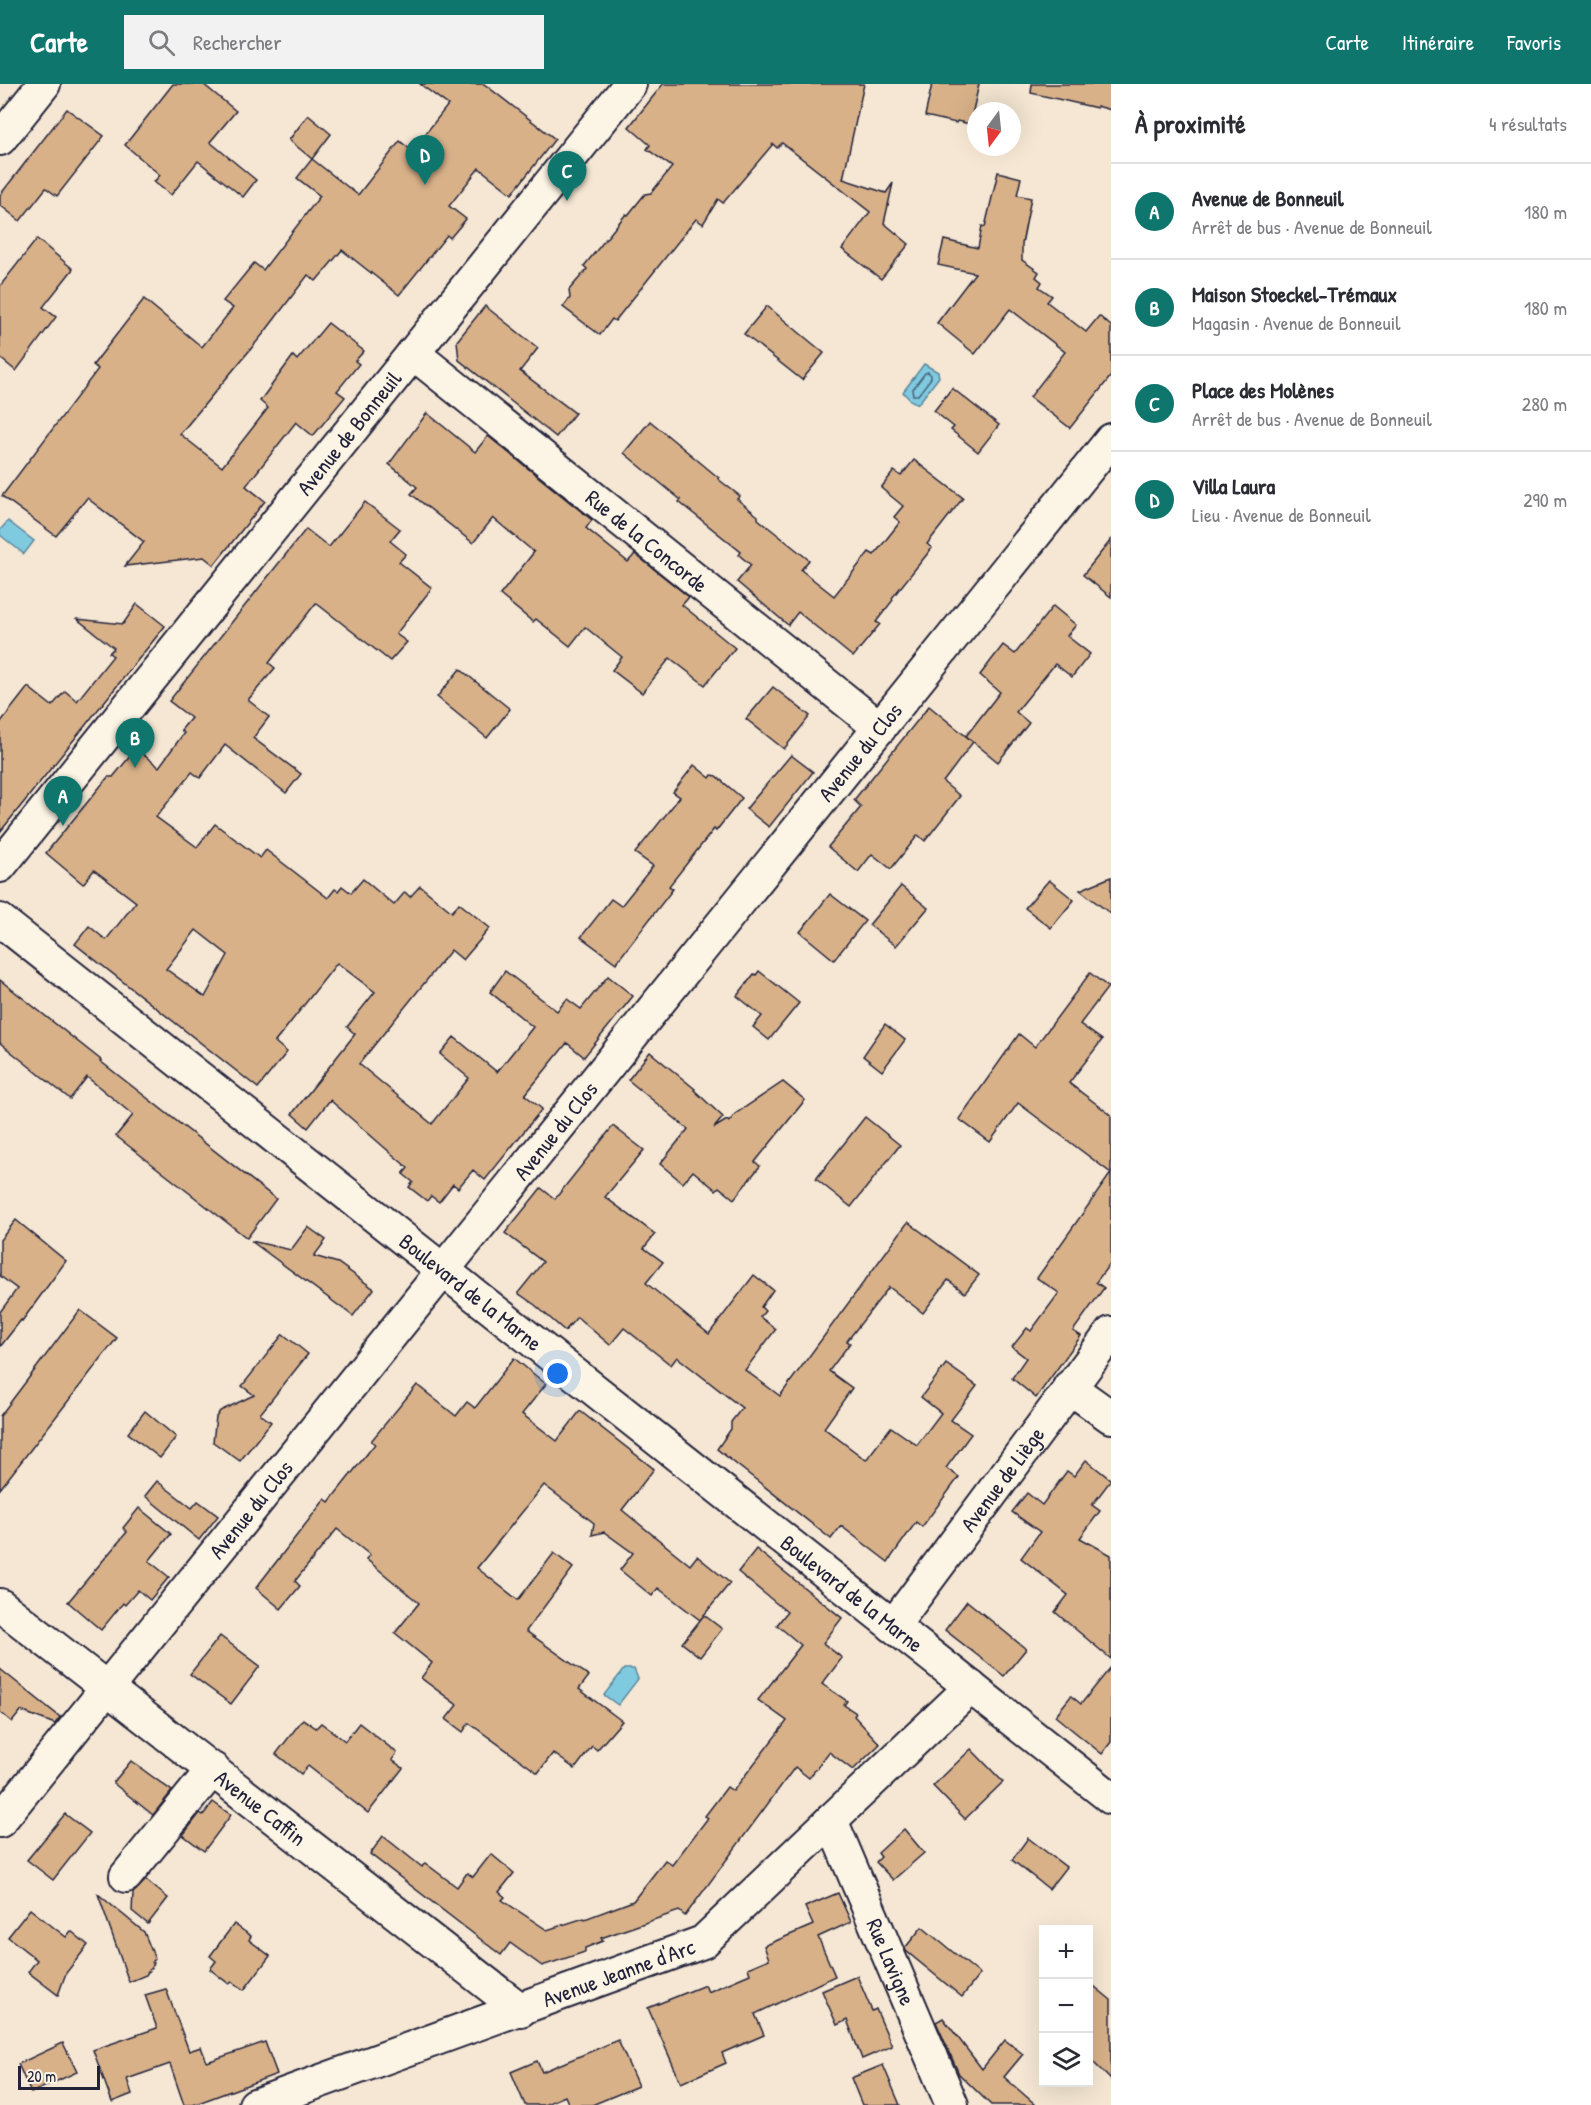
<!DOCTYPE html>
<html lang="fr">
<meta charset="utf-8">
<style>
body{margin:0;font-family:"Patrick Hand",sans-serif;background:#f2f2f3;color:#2b2b33}
.controls{position:absolute;right:18px;bottom:18px;display:grid;overflow:hidden;border-radius:0px;box-shadow:0 6px 24px #0002}
.controls button{width:54px;height:54px;display:grid;place-items:center;padding:0;border:0;border-bottom:2px solid #e1e1e2;background:#fff;color:#2b2b33;font:30px sans-serif}
.compass{position:absolute;left:967px;top:18px;width:54px;height:54px;border-radius:50%;background:#fff;box-shadow:0 6px 24px #0002;rotate:195deg}
.scale{position:absolute;left:18px;bottom:15px;width:82px;box-sizing:border-box;padding-left:6px;border:3px solid #22223b;border-top:0;font-size:16px;line-height:21px;white-space:nowrap;color:#22223b;-webkit-text-stroke:4px #fcf5e5;paint-order:stroke}
.you{position:absolute;left:558px;top:1290px;width:21px;height:21px;margin:-15px;border:4px solid #fff;border-radius:50%;background:#1a73e8;box-shadow:0 0 0 9px #1a73e833}
.badge{display:grid;place-items:center;width:39px;height:39px;border-radius:50%;background:#0f766e;color:#fff;font-size:20px;font-weight:700}
.pin{position:absolute;translate:-50% -50px;filter:drop-shadow(0 2px 3px #0008)}
.pin::after{content:'';position:absolute;top:32px;width:21px;height:18px;background:inherit;clip-path:polygon(0 0,100% 0,50% 100%)}
.list{margin:0;padding:0;list-style:none}
h2{display:flex;justify-content:space-between;align-items:center;height:78px;margin:0;padding:0 24px;font-size:26px}
h2 small{font-size:20px;font-weight:400;color:#7c7c81}
.list li{display:grid;grid-template-columns:39px 1fr auto;gap:18px;align-items:center;box-sizing:border-box;height:96px;padding:0 24px;border-top:2px solid #e1e1e2}
.list b{display:block;font-size:22px;white-space:nowrap}
.list p{margin:0;font-size:20px;white-space:nowrap;color:#7c7c81}
.list em{font-size:20px;font-style:normal;color:#7c7c81}
.icon{flex:none;width:33px;height:33px;fill:none;stroke:currentColor;stroke-width:2;stroke-linecap:round;stroke-linejoin:round}
.map{position:relative;flex:none;width:1111px;height:2021px;overflow:hidden}
header{display:flex;align-items:center;gap:36px;box-sizing:border-box;height:84px;padding:0 30px;background:#0f766e;color:#fff}
header strong{font-size:28px}
nav{display:flex;gap:33px;margin-inline-start:auto;font-size:21px}
.search{width:420px;height:54px;background:#f2f2f3;display:flex;align-items:center;gap:15px;box-sizing:border-box;padding:0 21px;border-radius:0px;color:#7c7c81;font-size:22px}
main{display:flex}
aside{flex:1;background:#fff}
.map>svg:first-child{display:block}
.water{fill:#80cae0;stroke:#5a879e;stroke-width:1.5}
.lines{fill:none;stroke-linecap:round;stroke-linejoin:round}
.shore{stroke:#48657d;stroke-width:1.5}
.building{fill:#d8b189;stroke:#22223b;stroke-width:1.5;fill-rule:evenodd}
.minor-casing{stroke:#22223b;stroke-width:36}
.minor{stroke:#fcf5e5;stroke-width:32}
.labels{text-anchor:middle;stroke-width:5;stroke-linejoin:round;paint-order:stroke}
.street-label{font-size:22px;fill:#22223b;stroke:#fcf5e5}
</style>
<header>
<strong>Carte</strong>
<div class="search"><svg class="icon" aria-label="search" viewBox="0 0 24 24"><circle cx="10" cy="10" r="6"/><path d="M15 15l6 6"/></svg>Rechercher</div>
<nav><a>Carte</a><a>Itinéraire</a><a>Favoris</a></nav>
</header>
<main>
<div class="map">
<svg width="1111" height="2021" viewBox="0 0 1111 2021">
<rect width="100%" height="100%" fill="#f5e7d3"/>
<filter id="ink" filterUnits="userSpaceOnUse"><feTurbulence type="fractalNoise" baseFrequency=".0167" numOctaves="2"/><feDisplacementMap in="SourceGraphic" scale="12" xChannelSelector="R" yChannelSelector="G"/><feConvolveMatrix kernelMatrix="1 2 1 2 8 2 1 2 1" color-interpolation-filters="sRGB"/></filter>
<g filter="url(#ink)">
<g class="water">
<path d="M924 280 938 288 939 293 918 320 910 316 903 308Z"/>
<path d="M8 437 34 457 24 470 0 451V446Z"/>
<path d="M624 1585H634L638 1595 618 1621 604 1611Z"/>
</g>
<g class="lines">
<path class="shore" d="M928 288 931 291V294L918 311H913L912 306 925 289Z"/>
</g>
<g class="building">
<path d="M173 0H203L236 27 210 58 256 96 243 113 198 77 171 111 154 98 160 91 125 61Z"/>
<path d="M420 0H484L555 55 512 110 479 84 449 122 466 135 450 154 447 151 399 211 342 166 316 197 308 191 264 249 180 350 222 383 268 324 260 317 293 272 297 276 328 239 364 267 355 277 359 280 337 307 345 313 313 352 296 338 246 402 265 417 214 481 204 473 125 482 144 458 87 414 56 452 2 412 98 285 93 281 144 215 202 263 233 224 223 217 254 179 263 186 320 112 297 94 312 75 358 111 400 57 412 67 448 21Z"/>
<path d="M663 0H864L843 95 886 109 893 99 884 139 909 160 881 195 842 165 870 128 782 59 777 64 773 60 723 119 718 115 703 140 696 135 615 237 612 235 600 251 563 223 570 214 569 206 587 185 584 182 626 130 628 131 645 110 651 109 672 83 647 65 650 61 629 43Z"/>
<path d="M932 0H979L970 40 957 37 956 39 925 32Z"/>
<path d="M1032 0H1111V26L1097 22V24L1031 9Z"/>
<path d="M67 25 104 52 57 112 46 104 20 137 0 121V111Z"/>
<path d="M308 31 331 50 312 75 289 56Z"/>
<path d="M998 88 1021 94 1017 111 1031 114 1022 160V176L1039 188 1036 193 1042 198 1039 203 1052 212 1047 218 1086 248 1099 232 1111 242V292L1070 344 1030 313 1065 268 1010 225 975 270 937 239 975 189 938 181 944 156 978 164 982 142 985 143Z"/>
<path d="M37 155 73 185 43 223 56 233 16 287 0 274V202Z"/>
<path d="M485 222 538 264 520 287 575 329 556 353 459 276 457 257Z"/>
<path d="M767 222 824 269 802 296 744 250Z"/>
<path d="M952 304 999 341 978 368 951 346 954 343 934 327Z"/>
<path d="M427 329 475 368 488 352 592 436 586 444 628 478 635 470 689 513 682 521 735 564 705 601 670 574 642 609 612 586 622 573 585 543 570 562 536 535 533 538 500 511 534 468 493 434 473 459 411 410 417 403 389 380Z"/>
<path d="M650 337 719 394 718 395 740 412 737 415 758 432V435L809 476 801 486 834 512 869 468 874 471 900 438 894 433 903 422 881 404 894 387 901 392 914 376 963 414 927 460 932 464 892 514 893 516 876 538 880 540 853 573 798 528 788 541 737 498 751 481 739 471 741 468 679 418 681 416 624 369Z"/>
<path d="M365 418 400 445 390 457 406 470 399 478 432 504 396 550 407 558 390 577 316 519 269 579 275 584 248 616 269 633 253 654 301 690 286 709 225 661 200 694 192 688 156 733 197 763 215 740 260 774 266 766 328 814 335 805 338 807 342 802 351 809 363 795 394 821 405 808 410 813 420 802 452 828 459 819 490 844 463 876 451 866 359 980 432 1040 469 994 440 970 454 953 497 988 533 943 490 908 505 887 557 927 567 915 581 925 608 892 633 912 584 973 567 959 525 1011 542 1025 485 1096 473 1086 458 1104 453 1100 439 1118 431 1112 427 1117 409 1103 413 1098 403 1090 408 1084 330 1016 308 1044 292 1030 355 950 347 943 375 908 337 879 275 958 287 968 258 1004 75 860 89 842 106 856 136 818 94 786 83 800 46 769 108 693H113L136 665 159 683 184 649 181 646 191 634 169 617 306 445 329 463ZM196 846 228 871 205 913 166 885Z"/>
<path d="M1111 456V513L1083 491Z"/>
<path d="M137 520 165 542 0 748V639L28 603 52 622 65 607 77 617 113 572 109 569 114 564 77 535 123 540Z"/>
<path d="M1053 522 1076 541 1067 552 1090 570 1072 593 1055 580 1016 628 1029 639 998 678 966 652 1000 608 980 591 1003 561 1015 570Z"/>
<path d="M460 585 510 625 487 654 437 613Z"/>
<path d="M773 603 810 632 784 665 746 635Z"/>
<path d="M929 622 973 658 943 698 960 712 925 757 918 751 891 785 872 770 858 788 828 763 861 723 854 716Z"/>
<path d="M791 671 813 688 769 743 746 725Z"/>
<path d="M694 681 710 694 712 691 716 692 742 714 716 747 714 745 669 802 673 805 616 879 581 853 611 815 621 822 653 782 635 769 680 713 673 708Z"/>
<path d="M1111 793V830L1080 806Z"/>
<path d="M1049 796 1074 816 1051 844 1025 824Z"/>
<path d="M901 802 928 824 896 862 869 841Z"/>
<path d="M830 810 865 837 834 876 800 848Z"/>
<path d="M759 887 799 919 769 956 753 943 762 932 737 912 754 890 756 891Z"/>
<path d="M1090 889 1108 903 1080 940 1102 956 1069 999 1111 1031V1089L1018 1019 990 1058 959 1035 1019 950 1035 963Z"/>
<path d="M0 896 101 976 100 977 276 1115 247 1154 116 1052 133 1031 87 993 70 1015 0 959Z"/>
<path d="M885 940 905 956 882 987 863 972Z"/>
<path d="M650 968 695 1005 694 1006 723 1033 714 1044 727 1036 729 1038 735 1030 783 998 805 1016 755 1078 760 1082 734 1115 719 1103 716 1106 693 1087 683 1099 660 1080 688 1045 628 996Z"/>
<path d="M865 1033 900 1061 851 1123 816 1095Z"/>
<path d="M613 1042 644 1066 605 1113 655 1150 644 1164 663 1178 646 1199 709 1250 754 1191 773 1206 761 1223 765 1227 760 1233 776 1245 745 1286 780 1312 908 1138 979 1191 965 1209 948 1196 923 1229 889 1203 847 1257 850 1259 829 1287 852 1304 824 1344 866 1376 891 1343 917 1361 941 1329 921 1313 946 1280 977 1302 951 1336 971 1350 946 1384 959 1393 922 1443 916 1438 888 1478 841 1442 831 1455 717 1365 731 1345V1338L742 1324 677 1273 671 1281 624 1244 610 1261 577 1233 565 1247 535 1221 518 1209 543 1178 505 1149 541 1104 555 1115Z"/>
<path d="M1111 1089V1178L1096 1198 1104 1204 1073 1247 1081 1252 1036 1314 1012 1294 1026 1274 1012 1263 1027 1244 1031 1247 1059 1209 1037 1194Z"/>
<path d="M16 1136 66 1177 22 1237 21 1236 0 1263V1228L17 1205 0 1192V1156Z"/>
<path d="M308 1143 326 1156 314 1172 338 1179 374 1205 353 1232 251 1157 291 1166Z"/>
<path d="M80 1226 117 1254 0 1405V1332Z"/>
<path d="M283 1250 308 1270 260 1330 271 1338 240 1377 213 1358 216 1333 220 1327 254 1311 242 1302Z"/>
<path d="M514 1274 546 1300 522 1330 557 1357 580 1327 654 1385 622 1426 690 1481 697 1472 730 1499 700 1536 658 1504 652 1512 620 1486 633 1469 604 1448 592 1451 594 1439 544 1401 477 1484 518 1516 554 1469 573 1484 526 1547 589 1592 579 1605 622 1637 597 1666 592 1662 575 1685 553 1669 538 1689 469 1639 463 1648 446 1635 457 1621 421 1594 432 1579 395 1549 419 1519 366 1475 370 1471 337 1445 295 1497 300 1502 281 1525 256 1504 325 1415 329 1418 359 1380 375 1360 371 1357 417 1301 456 1332 467 1318 475 1324Z"/>
<path d="M145 1327 176 1353 160 1374 128 1349Z"/>
<path d="M1086 1376 1111 1396 1092 1421 1100 1427 1080 1454 1111 1471V1575L1055 1528 1068 1511 1021 1474 1040 1448 1012 1428 1027 1409 1042 1421 1067 1387 1074 1392Z"/>
<path d="M157 1397 192 1424 198 1417 218 1432 199 1456 145 1412Z"/>
<path d="M139 1424 171 1450 149 1477 169 1493 150 1516 138 1506 125 1521 123 1519 101 1546 68 1518 127 1448 123 1444Z"/>
<path d="M756 1465 842 1534 823 1559 842 1574 822 1600 847 1617 844 1621 856 1629 854 1632 880 1660 853 1686 829 1668 809 1694 795 1683 685 1832 679 1827 601 1854 603 1857 585 1864V1868L542 1882 510 1859 501 1871 370 1770 383 1752 422 1783 425 1779 457 1803 467 1789 473 1793 491 1770 514 1789 499 1808 505 1813 502 1816 547 1846 584 1834 585 1835 633 1817 665 1776 672 1781 708 1734 705 1732 727 1703 733 1707 787 1637 758 1616 801 1561 777 1541 787 1528 738 1488Z"/>
<path d="M967 1517 1026 1565 1004 1592 945 1546Z"/>
<path d="M704 1531 722 1545 700 1573 682 1559Z"/>
<path d="M220 1552 260 1582 231 1620 190 1590Z"/>
<path d="M1111 1583V1658L1102 1670 1055 1632 1071 1612 1081 1620Z"/>
<path d="M0 1585 60 1633 55 1640 21 1627 12 1638 0 1628Z"/>
<path d="M303 1635 316 1644 321 1639 345 1657 359 1639 397 1669 392 1676 403 1684 368 1729 308 1682 301 1690 276 1670Z"/>
<path d="M971 1665 1003 1698 965 1735 933 1702Z"/>
<path d="M131 1677 172 1707 153 1731 113 1699Z"/>
<path d="M213 1718 231 1731 204 1767 183 1751 200 1729 203 1731Z"/>
<path d="M65 1730 90 1749 53 1796 27 1776Z"/>
<path d="M904 1745 924 1769 893 1796 876 1778 881 1773 878 1769Z"/>
<path d="M1028 1754 1066 1783 1049 1805 1012 1776Z"/>
<path d="M146 1796 168 1814 148 1840 132 1827 133 1809Z"/>
<path d="M838 1809 851 1838 818 1853 835 1892 755 1930 764 1951 722 1969 726 1979 681 1999 648 1924 705 1901 708 1908 750 1890 748 1884 769 1875 764 1862 813 1841 805 1823Z"/>
<path d="M98 1810 144 1848 155 1875 152 1878 154 1879 146 1891 129 1898Z"/>
<path d="M30 1825 66 1853 71 1847 88 1861 66 1889 58 1911 28 1888 37 1876 8 1853Z"/>
<path d="M234 1840 251 1852 249 1856 270 1872 244 1906 232 1898 229 1900 210 1885 216 1877 210 1872Z"/>
<path d="M922 1843 980 1890 962 1913 906 1867 905 1864Z"/>
<path d="M857 1892 872 1927 876 1925 892 1962 862 1975 847 1936 837 1941 822 1907Z"/>
<path d="M1089 1898 1111 1916V1996L1089 1974Z"/>
<path d="M166 1905 189 1967 201 1963 207 1978 265 1958 277 1990 193 2021H184L170 1980 127 1995 132 2010 112 2018 93 1966 157 1944 145 1911Z"/>
<path d="M943 1934 982 1985 1005 1956 1023 1970 1004 1993 1036 2021H991L959 1990 936 1938Z"/>
<path d="M618 1956 638 2002 592 2021H569L565 2012 544 2021H525L511 1988 537 1977 542 1988Z"/>
<path d="M63 1959 77 1988 31 2009 18 1980Z"/>
<path d="M883 1981 900 2021H862L851 1994Z"/>
</g>
<g class="lines">
<g class="minor-casing">
<g id="minor">
<path d="M0 55 44 0"/>
<path id="s1" d="M413 269 880 644"/>
<path id="s2" d="M0 782 630 0"/>
<path id="s3" d="M0 836 1111 1714"/>
<path d="M1069 1303 1111 1333"/>
<path id="s4" d="M0 1521 521 1926"/>
<path id="s5" d="M893 1542 1111 1249"/>
<path id="s6" d="M831 1736 952 2021"/>
<path id="s7" d="M0 1737 1111 356"/>
<path d="M126 1792 213 1685"/>
<path id="s8" d="M255 2021 703 1858 971 1603"/>
</g>
</g>
<use href="#minor" class="minor"/>
</g>
</g>
<g class="labels">
<g class="street-label">
<text dy="8" stroke="none"><textPath href="#s2" startOffset="556">Avenue de Bonneuil</textPath></text>
<text dy="8" stroke="none"><textPath href="#s1" startOffset="300">Rue de la Concorde</textPath></text>
<text dy="8" stroke="none"><textPath href="#s7" startOffset="1372">Avenue du Clos</textPath></text>
<text dy="8" stroke="none"><textPath href="#s7" startOffset="886">Avenue du Clos</textPath></text>
<text dy="8" stroke="none"><textPath href="#s3" startOffset="600">Boulevard de la Marne</textPath></text>
<text dy="8" stroke="none"><textPath href="#s5" startOffset="183">Avenue de Liège</textPath></text>
<text dy="8" stroke="none"><textPath href="#s7" startOffset="400">Avenue du Clos</textPath></text>
<text dy="8" stroke="none"><textPath href="#s3" startOffset="1086">Boulevard de la Marne</textPath></text>
<text dy="8" stroke="none"><textPath href="#s4" startOffset="330">Avenue Caffin</textPath></text>
<text dy="8" stroke="none"><textPath href="#s6" startOffset="154">Rue Lavigne</textPath></text>
<text dy="8" stroke="none"><textPath href="#s8" startOffset="387">Avenue Jeanne d'Arc</textPath></text>
</g>
</g>
</svg>
<div class="controls">
<button>+</button>
<button>−</button>
<button><svg class="icon" aria-label="layers" viewBox="0 0 24 24"><path d="M12 4l9 5-9 5-9-5zM3 14l9 5 9-5"/></svg></button>
</div>
<svg class="compass" viewBox="-18 -18 36 36"><path d="M0-13l5 13h-10z" fill="#e53935"/><path d="M0 13l5-13h-10z" fill="#7c7c81"/></svg>
<div class="scale">20 m</div>
<div class="you"></div>
<div class="pin badge" style="left:63px;top:742px">A</div>
<div class="pin badge" style="left:135px;top:684px">B</div>
<div class="pin badge" style="left:567px;top:117px">C</div>
<div class="pin badge" style="left:425px;top:101px">D</div>
</div>
<aside>
<h2>À proximité<small>4 résultats</small></h2>
<ul class="list">
<li><span class="badge">A</span><div><b>Avenue de Bonneuil</b><p>Arrêt de bus · Avenue de Bonneuil</p></div><em>180 m</em></li>
<li><span class="badge">B</span><div><b>Maison Stoeckel-Trémaux</b><p>Magasin · Avenue de Bonneuil</p></div><em>180 m</em></li>
<li><span class="badge">C</span><div><b>Place des Molènes</b><p>Arrêt de bus · Avenue de Bonneuil</p></div><em>280 m</em></li>
<li><span class="badge">D</span><div><b>Villa Laura</b><p>Lieu · Avenue de Bonneuil</p></div><em>290 m</em></li>
</ul>
</aside>
</main>
